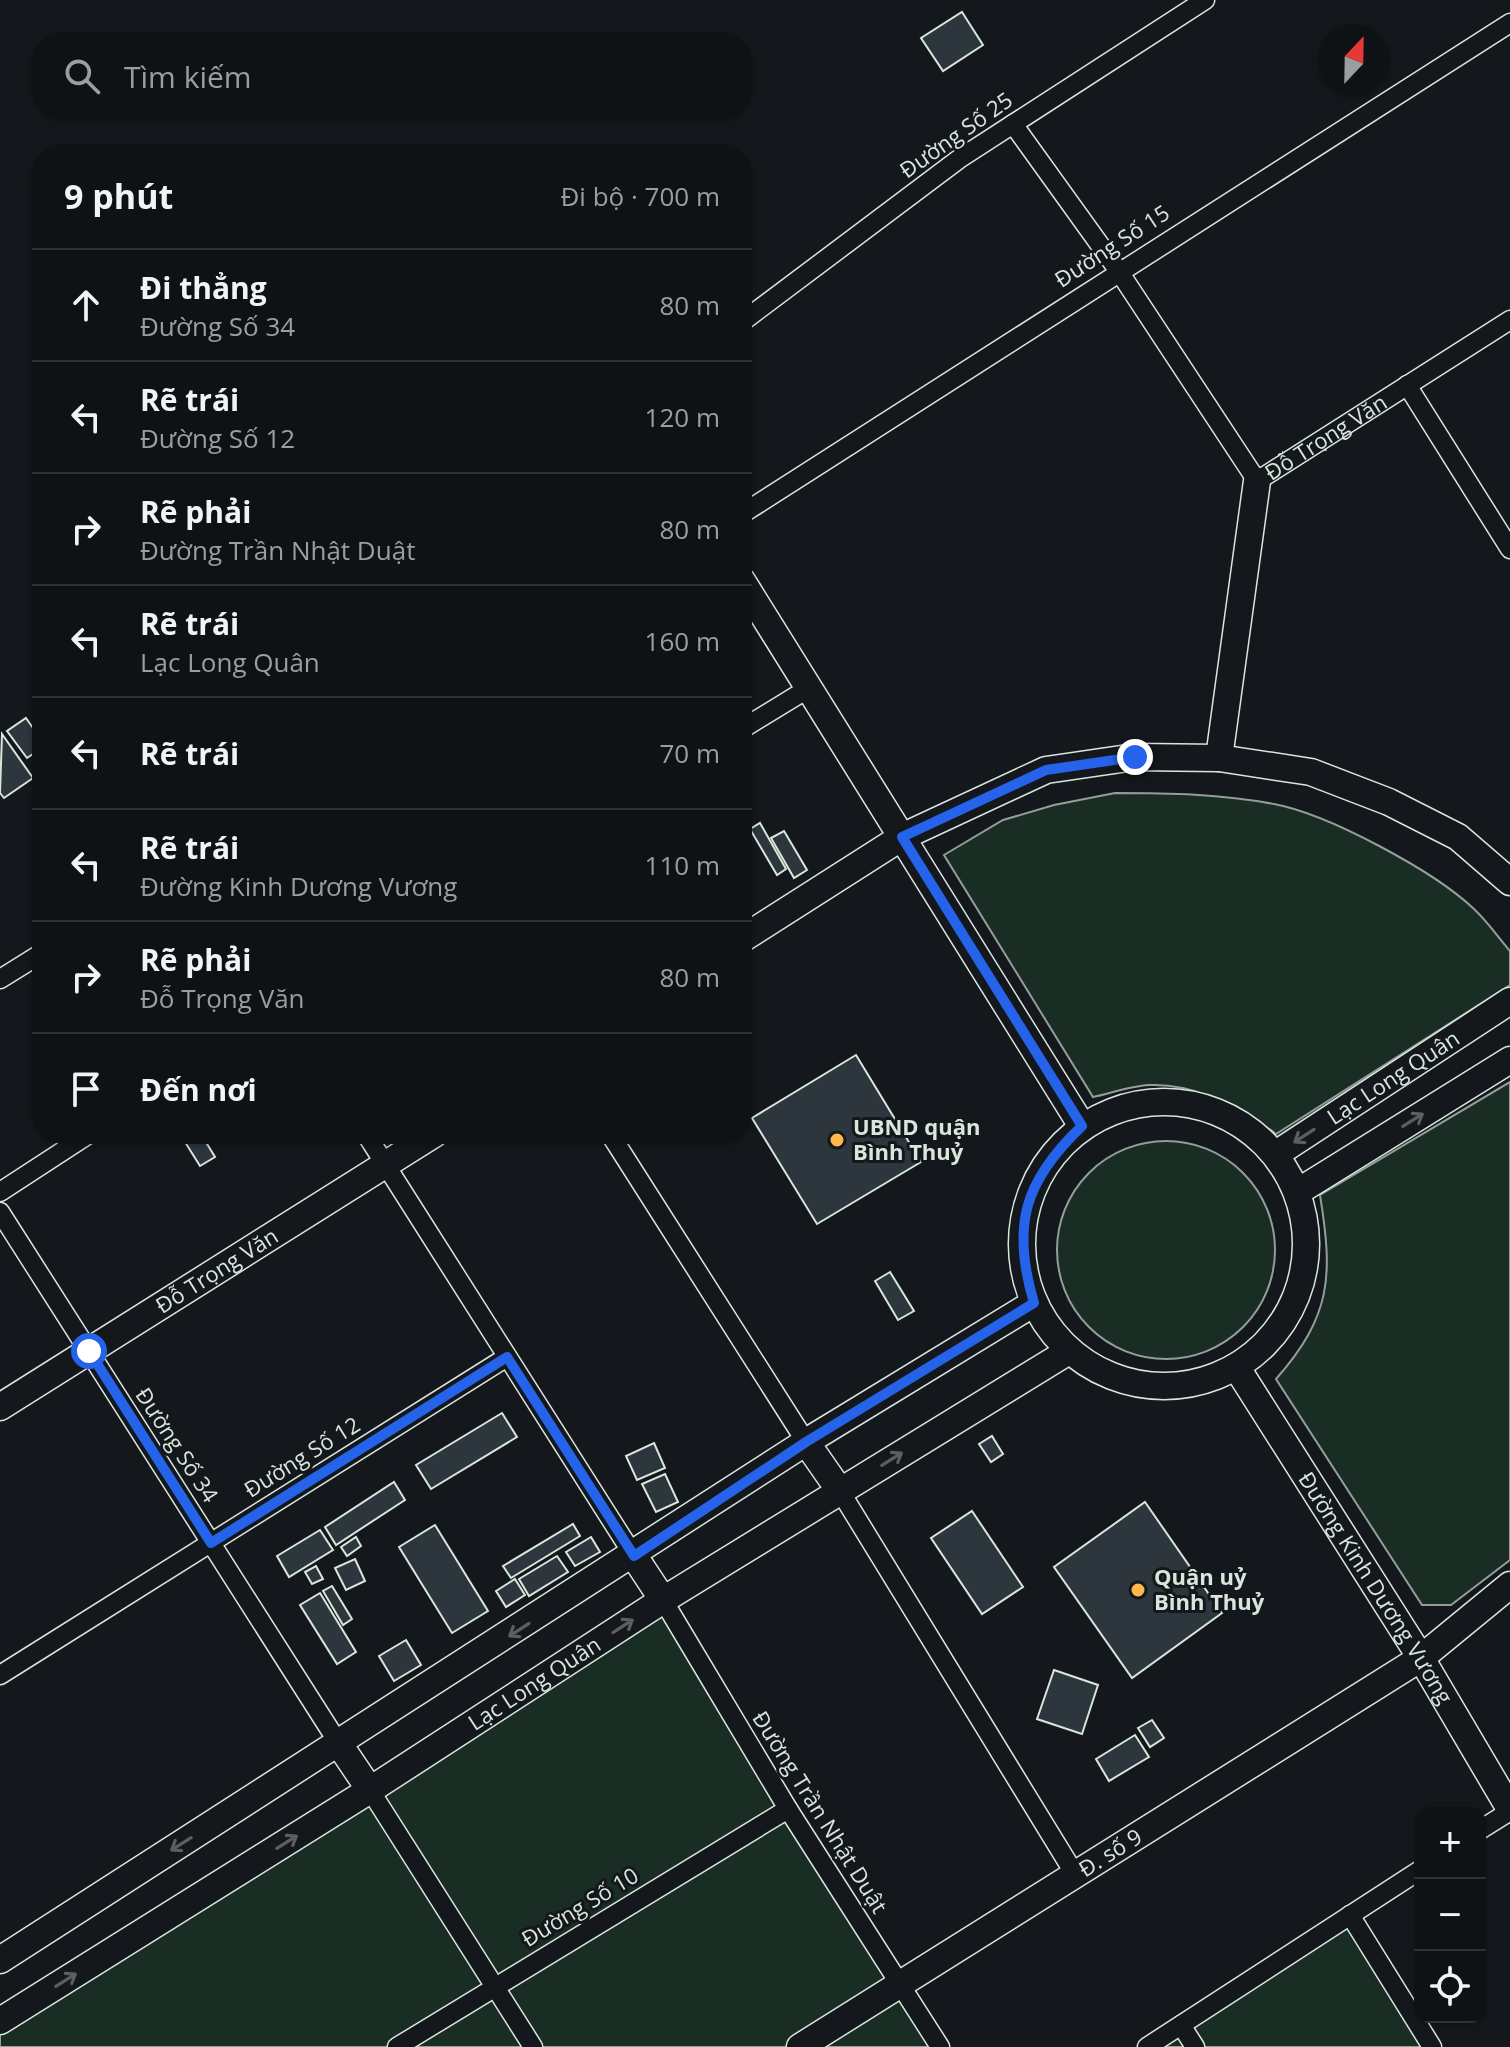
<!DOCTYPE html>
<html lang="vi">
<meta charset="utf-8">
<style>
body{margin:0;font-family:"Open Sans",sans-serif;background:#181b1e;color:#f1f3f6}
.controls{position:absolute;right:24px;bottom:24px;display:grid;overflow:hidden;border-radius:16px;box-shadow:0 2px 6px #0004}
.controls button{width:72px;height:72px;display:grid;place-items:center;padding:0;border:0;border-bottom:2px solid #2f3234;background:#0f1215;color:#f1f3f6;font:40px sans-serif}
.compass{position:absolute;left:1318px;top:24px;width:72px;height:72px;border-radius:50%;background:#0f1215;box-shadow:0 2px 6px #0004;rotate:22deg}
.stop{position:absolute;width:24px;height:24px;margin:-18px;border:6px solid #2563eb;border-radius:50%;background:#fff}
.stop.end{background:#2563eb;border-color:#fff;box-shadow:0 2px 8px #0008}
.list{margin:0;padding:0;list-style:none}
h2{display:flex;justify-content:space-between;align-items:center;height:104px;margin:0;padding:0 32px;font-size:34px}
h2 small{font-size:26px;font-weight:400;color:#9b9ea0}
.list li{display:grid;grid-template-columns:52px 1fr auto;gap:24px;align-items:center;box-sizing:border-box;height:112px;padding:0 32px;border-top:2px solid #2f3234}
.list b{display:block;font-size:30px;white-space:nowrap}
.list p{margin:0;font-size:26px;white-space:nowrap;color:#9b9ea0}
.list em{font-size:26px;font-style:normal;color:#9b9ea0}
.icon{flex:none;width:44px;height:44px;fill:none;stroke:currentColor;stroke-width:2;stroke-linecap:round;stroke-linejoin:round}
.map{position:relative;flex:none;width:1510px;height:2047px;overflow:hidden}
.search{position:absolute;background:#0f1215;box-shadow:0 2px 6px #0004;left:32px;top:32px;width:720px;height:88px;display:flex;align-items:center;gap:20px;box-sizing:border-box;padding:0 28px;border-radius:32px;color:#9b9ea0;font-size:30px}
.panel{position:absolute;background:#0f1215;box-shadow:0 2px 6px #0004;left:32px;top:144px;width:720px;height:1000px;border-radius:32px}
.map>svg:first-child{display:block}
.green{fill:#1a2d24;stroke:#939e99;stroke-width:2}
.building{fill:#2c363c;stroke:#d8e6dc;stroke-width:2}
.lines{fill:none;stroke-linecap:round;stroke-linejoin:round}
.street-casing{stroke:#d8e6dc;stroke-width:21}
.secondary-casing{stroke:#d8e6dc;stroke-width:29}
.street{stroke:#14181c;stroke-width:18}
.secondary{stroke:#14181c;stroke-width:26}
.oneway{stroke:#59605f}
.route{stroke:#2563eb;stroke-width:10}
.poi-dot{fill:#ffb74d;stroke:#14181c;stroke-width:3}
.labels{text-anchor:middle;stroke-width:6;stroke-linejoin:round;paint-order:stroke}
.street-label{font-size:22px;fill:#d8e6dc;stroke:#14181c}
.poi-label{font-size:22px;font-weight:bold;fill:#d8e6dc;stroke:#14181c;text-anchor:start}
</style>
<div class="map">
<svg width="1510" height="2047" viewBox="0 0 1510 2047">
<rect width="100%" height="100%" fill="#14181c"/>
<g class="green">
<path d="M1115 793C1169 793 1221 794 1274 804 1328 814 1434 871 1474 909 1487 921 1498 937 1510 951V985L1276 1134C1240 1107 1196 1083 1149 1085 1131 1086 1111 1093 1093 1097L944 855 1003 820 1054 805Z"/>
<path d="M1510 1082V1560L1451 1605H1422L1276 1379C1332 1315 1333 1276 1320 1195Z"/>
<circle cx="1166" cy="1250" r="109"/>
<path d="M663 1600 940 2047H0V2021Z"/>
<path d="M1348 1925 1424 2047H1147Z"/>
</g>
<g class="building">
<path d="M962 12 983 45 943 71 921 38Z"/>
<path d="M26 718 42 741V748L27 758 7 731Z"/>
<path d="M2 734 33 778 4 798 0 793Z"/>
<path d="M760 823 786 869 777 875 750 829Z"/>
<path d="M784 831 807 870 794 878 771 838Z"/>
<path d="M856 1055 921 1162 817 1224 752 1118Z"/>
<path d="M180 1134H201L215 1157 200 1166Z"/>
<path d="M890 1272 914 1311 898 1320 875 1281Z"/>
<path d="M502 1413 517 1437 431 1489 416 1465Z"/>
<path d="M992 1436 1003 1454 991 1462 979 1444Z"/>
<path d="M654 1443 665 1468 637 1480 626 1456Z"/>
<path d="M665 1474 678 1502 656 1512 642 1484Z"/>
<path d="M394 1482 405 1500 336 1545 325 1527Z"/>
<path d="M1145 1502 1222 1613 1132 1678 1054 1567Z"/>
<path d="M972 1511 1023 1587 982 1614 931 1538Z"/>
<path d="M573 1524 580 1536 511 1578 503 1566Z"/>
<path d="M435 1525 488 1611 452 1633 399 1547Z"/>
<path d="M320 1530 333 1550 289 1577 277 1556Z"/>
<path d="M356 1537 361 1546 347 1556 341 1547Z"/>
<path d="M591 1537 600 1552 575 1566 566 1552Z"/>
<path d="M557 1556 568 1572 529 1596 519 1579Z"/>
<path d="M355 1559 365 1581 346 1590 335 1568Z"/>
<path d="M316 1566 323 1579 312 1584 305 1572Z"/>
<path d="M515 1579 525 1595 506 1607 496 1591Z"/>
<path d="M332 1586 352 1619 343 1625 323 1591Z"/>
<path d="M320 1593 356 1652 337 1664 300 1605Z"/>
<path d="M406 1640 421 1665 394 1681 379 1656Z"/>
<path d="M1054 1670 1098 1685 1082 1734 1037 1719Z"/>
<path d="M1152 1720 1164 1738 1150 1747 1138 1728Z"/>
<path d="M1135 1735 1149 1757 1109 1781 1096 1759Z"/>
</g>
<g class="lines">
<g class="street-casing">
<g id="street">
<path id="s1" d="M1013 124 1118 270 1257 481 1510 320"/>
<path d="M742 322 959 159 1205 0"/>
<path d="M1407 385 1510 549"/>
<path d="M742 514 1510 23"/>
<path d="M742 729 809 688"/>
<path d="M0 979 42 953"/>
<path d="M366 1134 634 1556"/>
<path d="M610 1134 806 1442"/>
<path d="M0 1192 89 1134"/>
<path d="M0 1212 339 1744"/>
<path d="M840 1491 1076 1876"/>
<path d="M663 1600 788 1809 940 2047"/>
<path d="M0 1675 507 1357"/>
<path d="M370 1790 533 2047"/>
<path d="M1480 1830 1510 1811"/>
<path d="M1350 1915 1432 2047"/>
<path d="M1181 2025 1195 2047"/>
<path d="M397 2047 788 1809"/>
<path d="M1147 2047 1420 1870"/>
</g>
</g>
<g class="secondary-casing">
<g id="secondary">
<path d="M742 581 1082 1126"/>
<path d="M1219 758 1257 481"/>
<path d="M742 939 902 837 1046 770 1135 757 1219 758 1311 772 1389 802 1458 837 1510 882"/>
<circle cx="1164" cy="1244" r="142"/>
<path id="s2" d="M1276 1154 1510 1001"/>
<path d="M1299 1191 1510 1060"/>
<path id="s3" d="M1237 1368 1421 1658 1510 1809"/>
<path id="s4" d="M0 1407 434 1134"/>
<path d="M806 1442 840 1491"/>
<path d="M634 1556 663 1600"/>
<path d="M339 1744 370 1790"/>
<path d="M0 1960 806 1442 1034 1303"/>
<path id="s5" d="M0 2021 370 1790 663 1600 1069 1351"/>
<path id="s6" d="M800 2047 1421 1658 1510 1585"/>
</g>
</g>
<use href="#street" class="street"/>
<use href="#secondary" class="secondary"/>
</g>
<defs><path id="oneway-shaft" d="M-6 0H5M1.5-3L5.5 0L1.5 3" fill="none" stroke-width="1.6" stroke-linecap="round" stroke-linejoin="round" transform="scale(2)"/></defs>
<g class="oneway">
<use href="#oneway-shaft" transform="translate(1413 1120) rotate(-32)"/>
<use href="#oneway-shaft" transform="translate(1304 1136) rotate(147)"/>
<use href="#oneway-shaft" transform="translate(892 1459) rotate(-32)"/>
<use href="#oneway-shaft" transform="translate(623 1626) rotate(-33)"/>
<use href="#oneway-shaft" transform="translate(519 1630) rotate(147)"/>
<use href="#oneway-shaft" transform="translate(287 1842) rotate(-32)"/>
<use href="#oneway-shaft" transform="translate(181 1844) rotate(148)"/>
<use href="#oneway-shaft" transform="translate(66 1980) rotate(-32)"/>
</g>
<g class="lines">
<path class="route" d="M89 1351 211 1543 507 1357 634 1556 806 1442 1034 1303C1011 1226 1024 1181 1082 1126L902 837 1046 770 1135 757"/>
</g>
<g class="poi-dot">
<circle cx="837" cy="1140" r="8"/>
<circle cx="1138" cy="1590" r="8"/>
</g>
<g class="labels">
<g class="street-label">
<text transform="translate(956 135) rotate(-35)" y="8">Đường Số 25</text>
<text transform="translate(1112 246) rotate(-33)" y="8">Đường Số 15</text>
<text dy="8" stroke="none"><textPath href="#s1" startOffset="514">Đỗ Trọng Văn</textPath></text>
<text dy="8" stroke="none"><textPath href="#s2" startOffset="140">Lạc Long Quân</textPath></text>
<text dy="8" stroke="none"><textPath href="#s4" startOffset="256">Đỗ Trọng Văn</textPath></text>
<text transform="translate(177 1445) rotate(57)" y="8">Đường Số 34</text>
<text transform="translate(302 1457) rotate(-32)" y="8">Đường Số 12</text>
<text dy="8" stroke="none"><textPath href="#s3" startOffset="260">Đường Kinh Dương Vương</textPath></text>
<text dy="8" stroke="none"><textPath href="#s5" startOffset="632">Lạc Long Quân</textPath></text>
<text transform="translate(820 1812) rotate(58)" y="8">Đường Trần Nhật Duật</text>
<text dy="8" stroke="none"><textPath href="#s6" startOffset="366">Đ. số 9</textPath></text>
<text transform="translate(580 1907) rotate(-31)" y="8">Đường Số 10</text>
</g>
<g class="poi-label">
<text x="853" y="1135">UBND quận<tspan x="853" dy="25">Bình Thuỷ</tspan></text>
<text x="1154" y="1585">Quận uỷ<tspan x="1154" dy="25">Bình Thuỷ</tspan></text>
</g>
</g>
</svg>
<div class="controls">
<button>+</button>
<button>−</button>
<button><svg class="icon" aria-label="locate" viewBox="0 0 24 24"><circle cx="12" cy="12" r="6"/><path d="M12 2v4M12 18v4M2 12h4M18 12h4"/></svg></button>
</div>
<svg class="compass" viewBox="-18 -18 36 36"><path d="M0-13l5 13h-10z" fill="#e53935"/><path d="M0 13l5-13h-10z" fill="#9b9ea0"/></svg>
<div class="stop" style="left:89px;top:1351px"></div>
<div class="stop end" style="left:1135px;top:757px"></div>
<div class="search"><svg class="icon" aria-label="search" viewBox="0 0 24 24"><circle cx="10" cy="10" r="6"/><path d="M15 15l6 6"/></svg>Tìm kiếm</div>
<section class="panel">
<h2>9 phút<small>Đi bộ · 700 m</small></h2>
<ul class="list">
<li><svg class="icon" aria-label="ahead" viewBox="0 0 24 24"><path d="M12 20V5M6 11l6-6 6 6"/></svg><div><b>Đi thẳng</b><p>Đường Số 34</p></div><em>80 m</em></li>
<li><svg class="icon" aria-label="left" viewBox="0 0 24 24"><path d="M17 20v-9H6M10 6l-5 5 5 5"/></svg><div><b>Rẽ trái</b><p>Đường Số 12</p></div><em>120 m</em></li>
<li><svg class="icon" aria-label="right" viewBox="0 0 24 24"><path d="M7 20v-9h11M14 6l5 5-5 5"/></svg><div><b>Rẽ phải</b><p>Đường Trần Nhật Duật</p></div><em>80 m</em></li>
<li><svg class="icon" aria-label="left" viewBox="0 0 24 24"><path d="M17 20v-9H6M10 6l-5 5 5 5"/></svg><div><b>Rẽ trái</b><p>Lạc Long Quân</p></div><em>160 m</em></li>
<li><svg class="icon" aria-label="left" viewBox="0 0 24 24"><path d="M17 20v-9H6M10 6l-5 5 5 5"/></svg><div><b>Rẽ trái</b></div><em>70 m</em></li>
<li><svg class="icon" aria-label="left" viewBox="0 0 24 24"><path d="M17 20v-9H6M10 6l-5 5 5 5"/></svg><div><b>Rẽ trái</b><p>Đường Kinh Dương Vương</p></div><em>110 m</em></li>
<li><svg class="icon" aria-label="right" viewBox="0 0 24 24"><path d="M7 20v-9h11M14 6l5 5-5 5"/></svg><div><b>Rẽ phải</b><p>Đỗ Trọng Văn</p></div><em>80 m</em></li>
<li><svg class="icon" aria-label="arrive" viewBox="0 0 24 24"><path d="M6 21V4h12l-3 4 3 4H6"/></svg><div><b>Đến nơi</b></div></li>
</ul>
</section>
</div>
